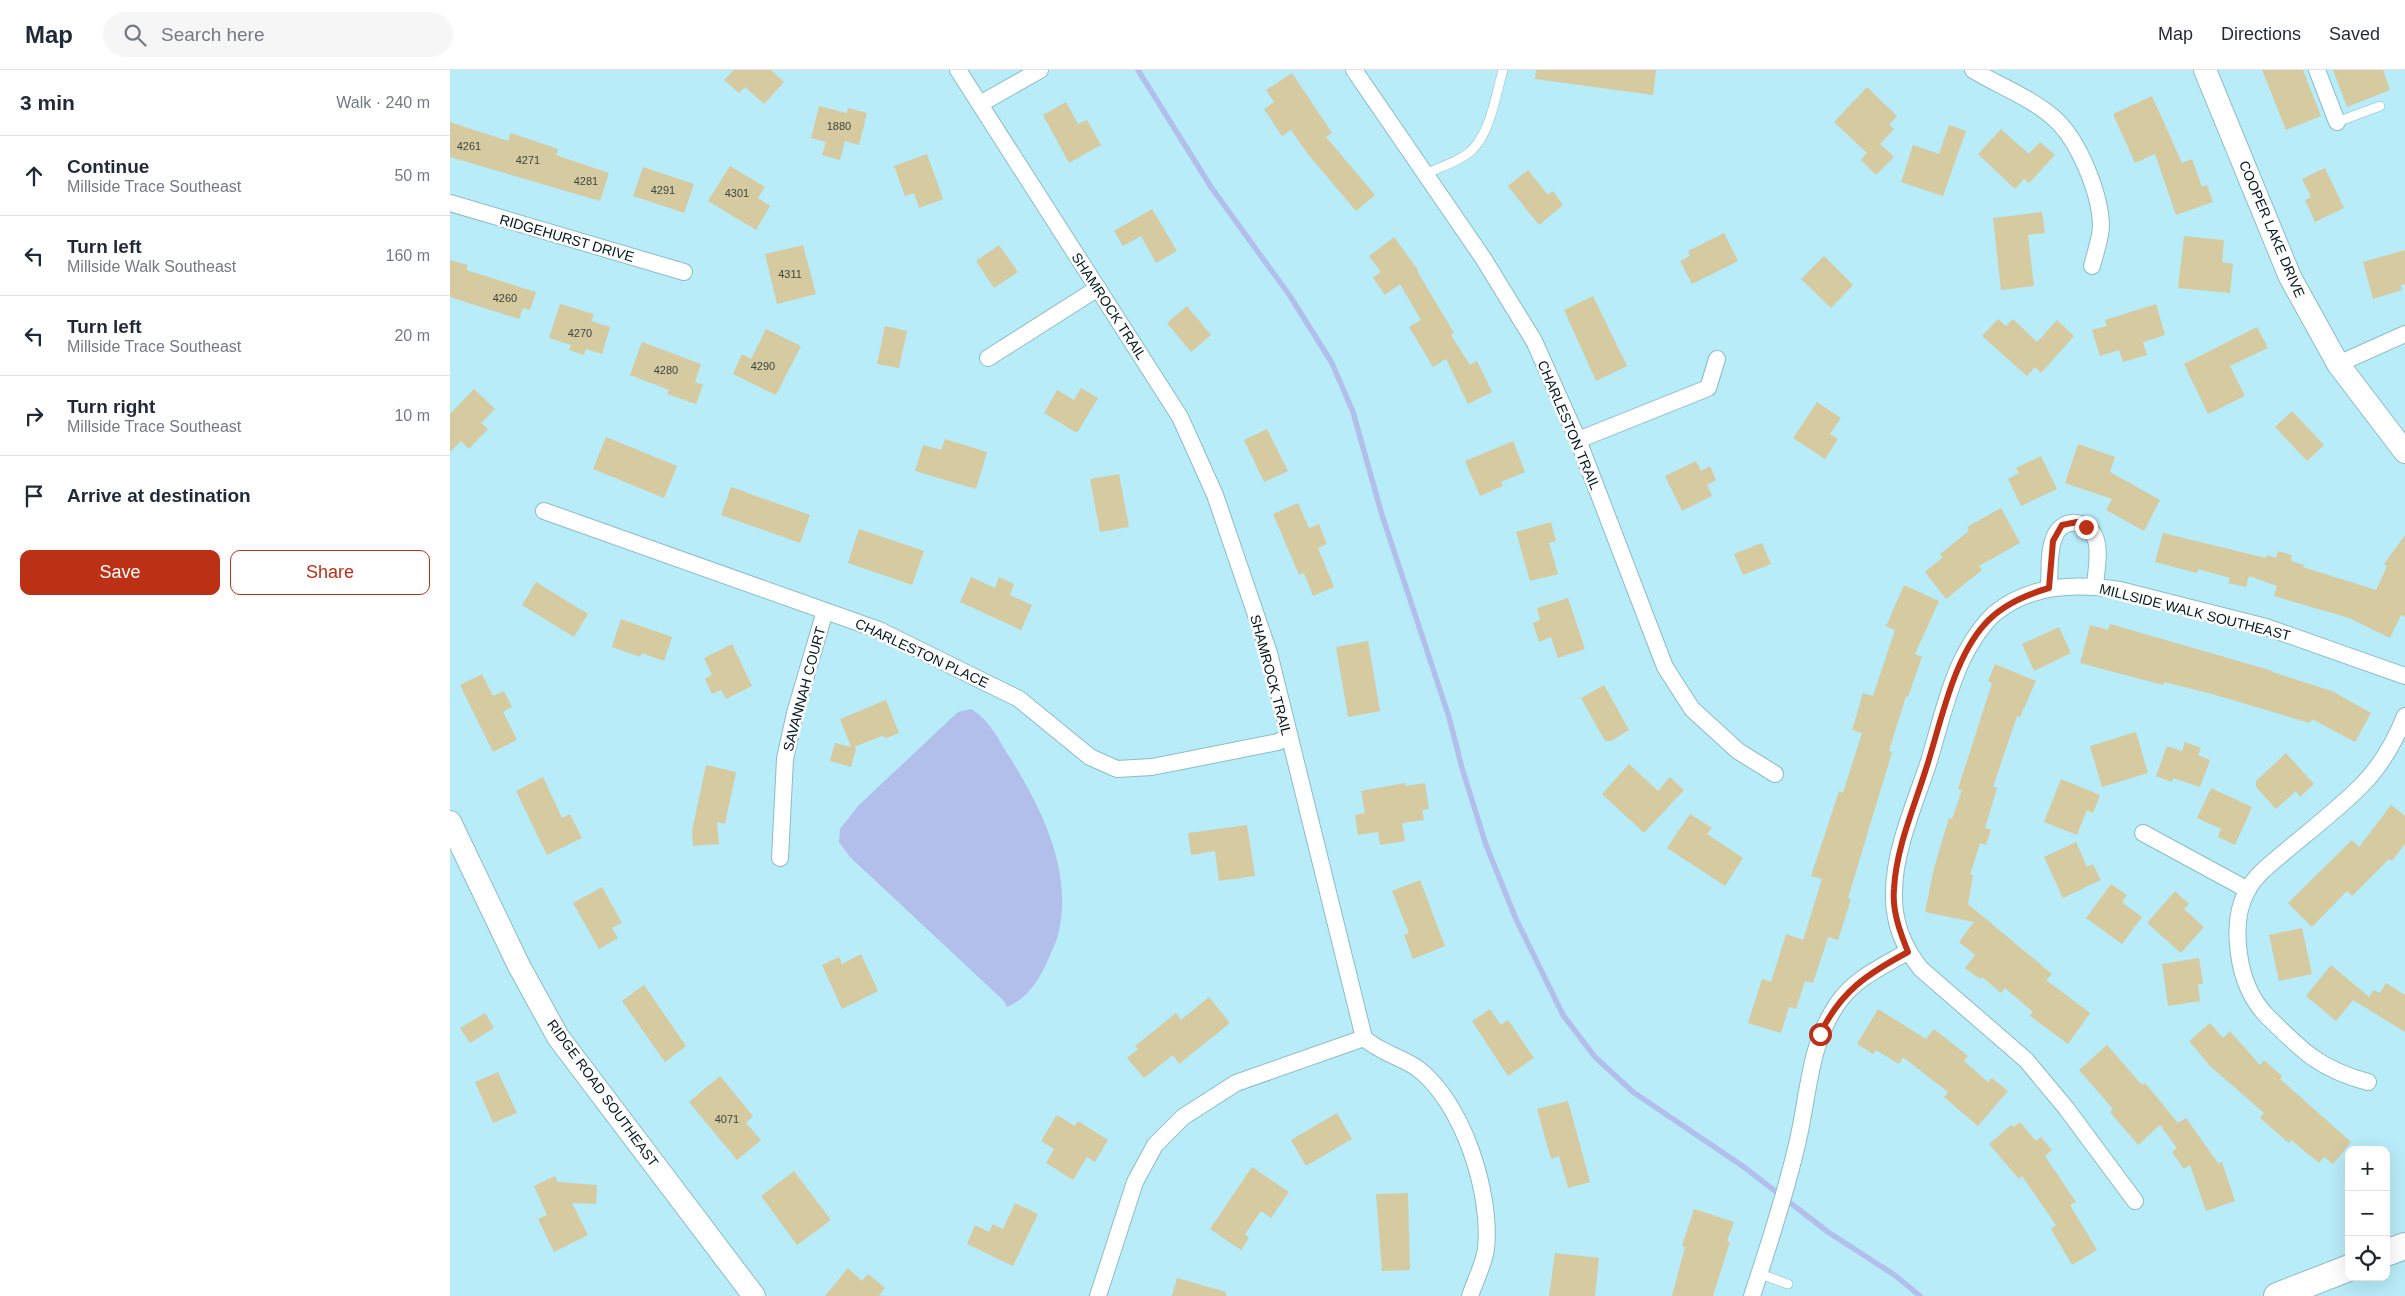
<!DOCTYPE html>
<meta charset="utf-8">
<style>
body{margin:0;font-family:Arial,sans-serif;background:#f6f6f7;color:#1f2937}
.controls{position:absolute;right:15px;bottom:15px;display:grid;overflow:hidden;border-radius:10px;box-shadow:0 5px 20px #0002}
.controls button{width:45px;height:45px;display:grid;place-items:center;padding:0;border:0;border-bottom:1px solid #e0e1e3;background:#fff;color:#1f2937;font:25px sans-serif}
.stop{position:absolute;width:15px;height:15px;margin:-11px;border:4px solid #bc3015;border-radius:50%;background:#fff}
.stop.end{background:#bc3015;border-color:#fff;box-shadow:0 1px 5px #0008}
.list{margin:0;padding:0;list-style:none}
h2{display:flex;justify-content:space-between;align-items:center;height:65px;margin:0;padding:0 20px;font-size:21px}
h2 small{font-size:16px;font-weight:400;color:#747a83}
.list li{display:grid;grid-template-columns:32px 1fr auto;gap:15px;align-items:center;box-sizing:border-box;height:80px;padding:0 20px;border-top:1px solid #e0e1e3}
.list b{display:block;font-size:19px;white-space:nowrap}
.list p{margin:0;font-size:16px;white-space:nowrap;color:#747a83}
.list em{font-size:16px;font-style:normal;color:#747a83}
.actions{display:flex;gap:10px;padding:15px 20px}
.actions a{flex:1;padding:11px 0;border:1px solid #bc3015;border-radius:10px;text-align:center;font-size:18px;color:#bc3015}
.actions .main{background:#bc3015;color:#fff}
.icon{flex:none;width:28px;height:28px;fill:none;stroke:currentColor;stroke-width:2;stroke-linecap:round;stroke-linejoin:round}
.map{position:relative;flex:none;width:1955px;height:1226px;overflow:hidden}
header{display:flex;align-items:center;gap:30px;box-sizing:border-box;height:70px;padding:0 25px;background:#fff;border-bottom:1px solid #e0e1e3}
header strong{font-size:24px}
nav{display:flex;gap:28px;margin-inline-start:auto;font-size:18px}
.search{width:350px;height:45px;background:#f6f6f7;display:flex;align-items:center;gap:12px;box-sizing:border-box;padding:0 18px;border-radius:28px;color:#747a83;font-size:19px}
main{display:flex}
aside{flex:1;background:#fff}
.map>svg:first-child{display:block}
.water{fill:#b2bfeb}
.lines{fill:none;stroke-linecap:round;stroke-linejoin:round}
.stream{stroke:#b2bfeb;stroke-width:5.5}
.building{fill:#d6caa1}
.lane-casing{stroke:#8abdc8;stroke-width:10}
.street-casing{stroke:#8abdc8;stroke-width:18}
.secondary-casing{stroke:#8abdc8;stroke-width:24}
.primary-casing{stroke:#8abdc8;stroke-width:28}
.lane{stroke:#fff;stroke-width:9}
.street{stroke:#fff;stroke-width:16}
.secondary{stroke:#fff;stroke-width:22}
.primary{stroke:#fff;stroke-width:26}
.route{stroke:#bc3015;stroke-width:6}
.labels{text-anchor:middle;stroke-width:5;stroke-linejoin:round;paint-order:stroke}
.number-label{font-size:11px;fill:#39453e}
.street-label{font-size:14px;fill:#05191d;stroke:#fff}
</style>
<header>
<strong>Map</strong>
<div class="search"><svg class="icon" aria-label="search" viewBox="0 0 24 24"><circle cx="10" cy="10" r="6"/><path d="M15 15l6 6"/></svg>Search here</div>
<nav><a>Map</a><a>Directions</a><a>Saved</a></nav>
</header>
<main>
<aside>
<h2>3 min<small>Walk · 240 m</small></h2>
<ul class="list">
<li><svg class="icon" aria-label="ahead" viewBox="0 0 24 24"><path d="M12 20V5M6 11l6-6 6 6"/></svg><div><b>Continue</b><p>Millside Trace Southeast</p></div><em>50 m</em></li>
<li><svg class="icon" aria-label="left" viewBox="0 0 24 24"><path d="M17 20v-9H6M10 6l-5 5 5 5"/></svg><div><b>Turn left</b><p>Millside Walk Southeast</p></div><em>160 m</em></li>
<li><svg class="icon" aria-label="left" viewBox="0 0 24 24"><path d="M17 20v-9H6M10 6l-5 5 5 5"/></svg><div><b>Turn left</b><p>Millside Trace Southeast</p></div><em>20 m</em></li>
<li><svg class="icon" aria-label="right" viewBox="0 0 24 24"><path d="M7 20v-9h11M14 6l5 5-5 5"/></svg><div><b>Turn right</b><p>Millside Trace Southeast</p></div><em>10 m</em></li>
<li><svg class="icon" aria-label="arrive" viewBox="0 0 24 24"><path d="M6 21V4h12l-3 4 3 4H6"/></svg><div><b>Arrive at destination</b></div></li>
</ul>
<div class="actions"><a class="main">Save</a><a>Share</a></div>
</aside>
<div class="map">
<svg width="1955" height="1226" viewBox="0 0 1955 1226">
<rect width="100%" height="100%" fill="#b8ecf8"/>
<path class="water" d="M521 639C540 650 547 668 559 686 591 737 624 802 608 865 606 873 601 882 598 890 589 910 578 928 557 937L554 931 400 787 389 772 390 759 408 736 508 642Z"/>
<g class="lines">
<path class="stream" d="M688 0 761 117 840 226 882 293 903 342 932 445 999 647 1012 698 1036 775 1066 849 1113 945 1145 987 1183 1022 1294 1097 1378 1162 1446 1206 1470 1226"/>
</g>
<g class="building">
<path d="M284 0H321L334 12 314 34 295 17 289 23 274 10Z"/>
<path d="M1086 0H1206L1203 25 1085 9Z"/>
<path d="M1812 0H1853L1871 46 1836 60Z"/>
<path d="M1883 0H1933L1940 20 1897 37Z"/>
<path d="M842 3 882 63 876 67 925 125 906 141 857 83 841 60 832 66 814 39 824 32 816 20Z"/>
<path d="M1417 17 1447 46 1439 55 1444 59 1430 74 1444 87 1426 105 1411 90 1417 83 1384 52Z"/>
<path d="M1702 26 1732 93 1742 89 1752 117 1757 115 1763 132 1726 145 1705 84 1685 93 1663 44Z"/>
<path d="M616 32 628 54 637 50 651 75 619 93 593 45Z"/>
<path d="M369 36 397 43 398 38 417 43 409 75 395 71 390 90 372 85 376 72 361 68Z"/>
<path d="M0 52 58 71 61 63 108 79 106 85 159 103 150 131 0 87Z"/>
<path d="M1499 55 1516 61 1493 126 1451 112 1463 75 1489 84Z"/>
<path d="M1551 59 1579 84 1590 72 1605 85 1579 113 1574 109 1565 119 1528 84Z"/>
<path d="M477 84 493 129 469 138 464 123 455 126 444 96Z"/>
<path d="M280 96 315 117 308 128 320 136 306 160 258 131Z"/>
<path d="M193 97 244 114 234 143 183 126Z"/>
<path d="M1875 98 1894 138 1865 152 1855 130 1861 127 1852 109Z"/>
<path d="M1078 100 1098 125 1103 121 1113 135 1089 155 1058 116Z"/>
<path d="M702 139 727 181 706 193 691 166 673 176 664 161Z"/>
<path d="M1592 142 1595 163 1578 165 1584 216 1551 220 1543 148Z"/>
<path d="M1274 163 1288 191 1242 214 1230 191 1240 186 1238 181Z"/>
<path d="M1734 166 1774 170 1772 192 1783 194 1780 223 1728 218Z"/>
<path d="M944 167 968 200 967 201 1004 263 1001 265 1020 295 1027 291 1042 322 1018 334 996 289 983 297 959 257 971 250 950 214 935 225 923 208 931 202 919 186Z"/>
<path d="M353 175 366 224 327 234 315 184Z"/>
<path d="M549 175 568 202 544 218 526 191Z"/>
<path d="M1955 180V214L1951 215 1952 220 1923 229 1913 192Z"/>
<path d="M1374 186 1403 215 1381 238 1351 209Z"/>
<path d="M0 190 18 195 16 200 86 222 80 240 73 238 69 249 0 227Z"/>
<path d="M1143 226 1177 296 1146 311 1114 240Z"/>
<path d="M110 234 144 244 141 251 160 257 152 284 136 279 134 285 119 280 121 275 99 268Z"/>
<path d="M1706 234 1715 265 1693 272 1697 285 1673 292 1669 280 1650 286 1642 260 1657 256 1655 250Z"/>
<path d="M737 236 761 265 741 282 717 253Z"/>
<path d="M1548 249 1556 256 1563 249 1587 272 1607 250 1624 266 1591 303 1585 297 1577 306 1532 266Z"/>
<path d="M435 256 457 261 449 298 427 294Z"/>
<path d="M1807 257 1818 278 1780 296 1795 326 1758 344 1734 294Z"/>
<path d="M316 259 351 276 326 325 283 304 292 284 301 289Z"/>
<path d="M192 272 251 294 245 312 253 315 246 334 217 324 219 320 180 305Z"/>
<path d="M631 318 648 328 627 363 594 343 607 320 624 330Z"/>
<path d="M24 319 45 339 31 353 38 359 19 379 11 371 0 382V344Z"/>
<path d="M1367 332 1391 348 1380 364 1388 369 1375 389 1343 368Z"/>
<path d="M1842 341 1874 375 1857 391 1825 357Z"/>
<path d="M817 359 838 401 814 412 794 370Z"/>
<path d="M156 367 227 396 214 428 143 399Z"/>
<path d="M495 369 537 382 526 419 465 401 473 375 491 380Z"/>
<path d="M1063 371 1075 402 1051 412 1053 416 1030 426 1015 391Z"/>
<path d="M1628 374 1665 387 1660 402 1710 430 1694 461 1656 440 1662 429 1615 413Z"/>
<path d="M1591 386 1607 419 1571 436 1558 409 1569 403 1566 398Z"/>
<path d="M1246 391 1251 401 1260 396 1266 410 1257 415 1262 426 1232 441 1215 406Z"/>
<path d="M669 404 679 457 650 462 640 409Z"/>
<path d="M281 417 360 445 350 473 271 445Z"/>
<path d="M848 433 859 458 869 454 877 474 868 478 884 517 863 526 854 503 849 505 823 444Z"/>
<path d="M1551 438 1570 473 1529 496 1532 500 1496 529 1475 502 1493 487 1490 484 1519 461 1517 457Z"/>
<path d="M1101 452 1106 471 1099 473 1108 504 1080 511 1066 462Z"/>
<path d="M409 459 474 481 462 515 398 493Z"/>
<path d="M1713 463 1816 488 1817 485 1826 488 1828 481 1842 485 1841 491 1854 495 1853 497 1926 520 1937 496 1934 494 1955 465V547L1951 545 1940 568 1899 548 1824 526 1827 516 1799 506 1796 517 1778 513 1780 508 1748 499 1747 503 1705 492Z"/>
<path d="M1312 473 1321 494 1293 505 1284 484Z"/>
<path d="M521 507 545 518 549 507 564 514 560 525 582 535 571 560 510 532Z"/>
<path d="M86 512 138 544 124 567 72 535Z"/>
<path d="M1454 515 1489 531 1465 584 1472 587 1458 627 1456 626 1439 681 1442 682 1398 828 1401 829 1388 870 1378 867 1363 913 1355 911 1346 939 1339 937 1331 963 1298 953 1312 909 1321 912 1336 864 1353 870 1372 809 1361 806 1389 721 1393 723 1412 663 1402 660 1413 623 1423 626 1445 560 1436 556Z"/>
<path d="M1118 528 1135 579 1108 588 1101 567 1089 572 1083 553 1090 550 1087 538Z"/>
<path d="M171 549 222 567 214 591 192 583 190 587 162 577Z"/>
<path d="M1660 554 1823 601 1822 602 1882 621 1921 643 1905 672 1862 649 1860 653 1762 624 1714 612 1713 615 1630 593 1640 555 1658 560Z"/>
<path d="M1609 557 1621 583 1584 601 1572 574Z"/>
<path d="M918 571 930 641 898 647 886 577Z"/>
<path d="M282 574 302 616 276 629 271 620 262 624 255 609 262 605 254 588Z"/>
<path d="M1545 594 1586 611 1570 647 1567 646 1543 717 1547 718 1535 758 1541 760 1536 775 1530 773 1520 805H1523L1518 834 1602 904 1596 910 1640 943 1618 974 1580 946 1583 942 1555 918 1551 923 1532 907 1530 909 1515 898 1525 885 1509 872 1524 852 1475 842 1484 798 1499 748 1502 749 1512 720 1508 719 1542 613 1538 611Z"/>
<path d="M32 604 43 626 54 621 62 637 53 642 67 670 43 682 10 615Z"/>
<path d="M1154 615 1179 660 1161 671H1155L1131 628Z"/>
<path d="M436 630 449 663 437 668 432 666 404 677 406 678 401 697 380 691 385 673 401 677 390 649Z"/>
<path d="M1686 662 1698 703 1652 717 1640 676Z"/>
<path d="M1735 672 1751 678 1748 685 1760 690 1750 717 1723 708 1722 712 1706 706 1717 676 1732 681Z"/>
<path d="M1836 683 1864 714 1850 727 1846 721 1826 739 1806 717V711Z"/>
<path d="M1179 694 1208 721 1220 707 1234 720 1194 763 1152 724Z"/>
<path d="M256 695 286 702 275 754 267 752 269 774 243 776 242 761Z"/>
<path d="M93 707 112 748 120 744 132 768 97 785 66 721Z"/>
<path d="M1611 709 1650 725 1643 743 1637 740 1627 765 1594 752Z"/>
<path d="M955 713 956 716 975 713 979 739 972 740 974 750 952 753 955 771 930 775 928 762 908 765 905 745 915 743 911 721Z"/>
<path d="M1761 718 1802 737 1785 775 1768 767 1771 759 1747 748Z"/>
<path d="M1941 735 1955 746V774L1942 791 1939 789 1902 826 1897 821 1862 857 1838 833 1902 770 1909 777Z"/>
<path d="M1240 744 1262 758 1257 764 1293 788 1275 816 1217 778Z"/>
<path d="M797 755 805 806 769 811 765 781 741 785 738 763Z"/>
<path d="M1626 772 1637 797 1643 794 1651 810 1613 828 1594 787Z"/>
<path d="M970 810 995 876 963 889 954 865 959 863 942 821Z"/>
<path d="M1661 814 1677 825 1672 832 1692 847 1672 874 1636 848Z"/>
<path d="M152 817 172 853 162 858 168 868 149 879 123 833Z"/>
<path d="M1725 821 1739 834 1734 839 1754 857 1731 883 1697 853Z"/>
<path d="M1852 858 1862 904 1829 911 1819 865Z"/>
<path d="M411 884 428 921 392 939 372 895 389 887 392 894Z"/>
<path d="M1749 888 1753 914H1748L1750 931 1718 936 1712 894Z"/>
<path d="M1881 895 1919 927 1924 920 1930 923 1936 913 1955 925V962L1903 930 1886 951 1856 926Z"/>
<path d="M194 915 236 976 215 992 172 931Z"/>
<path d="M759 927 780 953 729 994 723 985 694 1008 677 988 688 979 685 976 726 943 731 950Z"/>
<path d="M1040 939 1051 955 1058 950 1084 988 1058 1006 1022 951Z"/>
<path d="M1428 939 1476 969 1484 959 1518 986 1514 991 1538 1012 1542 1008 1558 1021 1528 1056 1494 1027 1498 1022 1453 987 1449 994 1426 980 1423 984 1407 974Z"/>
<path d="M35 943 44 958 20 973 10 958Z"/>
<path d="M1760 953 1773 968 1780 961 1810 995 1814 990 1832 1006 1830 1009 1901 1072 1883 1094 1874 1087 1869 1093 1841 1070 1839 1073 1810 1048 1814 1043 1760 996 1739 971Z"/>
<path d="M1657 975 1692 1015 1695 1013 1728 1053 1736 1048 1768 1093 1772 1092 1785 1131 1756 1141 1740 1095 1734 1099 1722 1082 1727 1078 1710 1055 1688 1075 1660 1042 1663 1039 1629 1000Z"/>
<path d="M48 1002 67 1043 43 1053 25 1012Z"/>
<path d="M270 1006 303 1046 296 1053 311 1070 287 1090 239 1032Z"/>
<path d="M1118 1031 1140 1112 1118 1118 1109 1086 1101 1089 1087 1039Z"/>
<path d="M887 1043 902 1069 856 1096 841 1070Z"/>
<path d="M607 1045 625 1056 628 1051 658 1070 645 1092 637 1087 623 1110 596 1093 604 1079 591 1071Z"/>
<path d="M1570 1052 1586 1071 1591 1067 1602 1080 1595 1086 1626 1132 1620 1135 1647 1180 1622 1195 1601 1159 1606 1155 1572 1106 1569 1109 1539 1074 1561 1055 1564 1057Z"/>
<path d="M802 1097 839 1122 821 1148 811 1141 795 1164 799 1168 791 1180 760 1159Z"/>
<path d="M344 1101 381 1150 347 1175 311 1126Z"/>
<path d="M105 1106 108 1112 147 1115 146 1134 122 1133 138 1165 104 1182 88 1149 97 1145 84 1116Z"/>
<path d="M958 1123 960 1200 932 1201 926 1124Z"/>
<path d="M565 1133 588 1144 563 1196 517 1174 525 1155 539 1162 543 1154 553 1159Z"/>
<path d="M1244 1139 1284 1152 1277 1171 1280 1172 1263 1226H1222L1235 1177 1232 1176Z"/>
<path d="M1105 1183 1149 1188 1145 1226H1099Z"/>
<path d="M398 1198 412 1211 418 1204 435 1218 429 1225 431 1226H375Z"/>
<path d="M727 1208 776 1222V1226H722Z"/>
</g>
<g class="lines">
<g class="lane-casing">
<g id="lane">
<path d="M1887 52 1930 36"/>
<path d="M975 104C990 97 1011 91 1023 79 1041 60 1046 24 1053 0"/>
<path d="M1310 1204 1338 1214"/>
</g>
</g>
<g class="street-casing">
<g id="street">
<path d="M508 0 730 347 765 425 819 583 914 968C929 982 951 987 967 998 1013 1032 1042 1124 1036 1179 1034 1194 1025 1211 1020 1226"/>
<path d="M904 0 1033 188 1084 271 1128 370 1215 597 1242 639 1288 681 1325 704"/>
<path d="M1523 0C1549 16 1582 28 1605 49 1629 71 1650 123 1651 155 1651 168 1645 184 1642 196"/>
<path d="M1867 0 1887 52"/>
<path d="M530 34 590 0"/>
<path d="M0 133 234 202"/>
<path d="M538 288 648 218"/>
<path d="M1888 294 1955 264"/>
<path d="M1128 370 1258 318 1267 289"/>
<path d="M94 441 429 560 569 629 640 687 667 699 702 697 828 672 838 666"/>
<path d="M1599 518C1600 503 1598 483 1604 468 1611 447 1639 448 1646 470 1650 483 1646 502 1645 516"/>
<path d="M1693 763 1798 820"/>
<path d="M330 788 335 689 345 643 375 541"/>
<path d="M1918 1012C1869 999 1851 980 1816 945 1800 928 1792 906 1789 884 1786 863 1787 839 1797 821 1806 804 1823 792 1837 780 1862 759 1888 739 1911 716 1931 696 1945 671 1955 646"/>
<path d="M1685 1131 1616 1038 1576 990 1471 899C1453 877 1443 851 1444 822 1444 780 1466 731 1479 691 1489 658 1497 622 1512 590 1520 574 1530 557 1544 544 1580 514 1626 513 1670 520L1816 557 1955 606"/>
<path d="M648 1226 685 1112 705 1075 733 1047 786 1013 914 968"/>
<path d="M1302 1226C1319 1175 1336 1123 1348 1070 1359 1023 1359 974 1388 933 1404 909 1433 896 1457 882"/>
</g>
</g>
<g class="secondary-casing">
<g id="secondary">
<path d="M1755 0 1840 207 1888 294 1955 382"/>
<path d="M0 752 69 896 108 967 304 1226"/>
</g>
</g>
<g class="primary-casing">
<g id="primary">
<path d="M1936 1183 1955 1176"/>
<path d="M1827 1226 1899 1198"/>
</g>
</g>
<use href="#lane" class="lane"/>
<use href="#street" class="street"/>
<use href="#secondary" class="secondary"/>
<use href="#primary" class="primary"/>
</g>
<g class="lines">
<path class="route" d="M1370 964C1391 921 1417 904 1458 882 1450 862 1442 841 1444 819 1446 779 1463 740 1475 702 1490 657 1502 591 1534 555 1551 535 1575 525 1599 518L1603 471 1612 455 1627 452 1636 457"/>
</g>
<g class="labels">
<g class="number-label">
<text x="389" y="60">1880</text>
<text x="19" y="80">4261</text>
<text x="78" y="94">4271</text>
<text x="136" y="115">4281</text>
<text x="213" y="124">4291</text>
<text x="287" y="127">4301</text>
<text x="340" y="208">4311</text>
<text x="55" y="232">4260</text>
<text x="130" y="267">4270</text>
<text x="313" y="300">4290</text>
<text x="216" y="304">4280</text>
<text x="277" y="1053">4071</text>
</g>
<g class="street-label">
<text transform="translate(1822 159) rotate(67)" y="5">COOPER LAKE DRIVE</text>
<text transform="translate(117 168) rotate(16)" y="5">RIDGEHURST DRIVE</text>
<text transform="translate(659 236) rotate(57)" y="5">SHAMROCK TRAIL</text>
<text transform="translate(1119 355) rotate(67)" y="5">CHARLESTON TRAIL</text>
<text transform="translate(1745 542) rotate(14)" y="5">MILLSIDE WALK SOUTHEAST</text>
<text transform="translate(472 583) rotate(25)" y="5">CHARLESTON PLACE</text>
<text transform="translate(821 605) rotate(75)" y="5">SHAMROCK TRAIL</text>
<text transform="translate(354 619) rotate(-75)" y="5">SAVANNAH COURT</text>
<text transform="translate(153 1023) rotate(54)" y="5">RIDGE ROAD SOUTHEAST</text>
</g>
</g>
</svg>
<div class="controls">
<button>+</button>
<button>−</button>
<button><svg class="icon" aria-label="locate" viewBox="0 0 24 24"><circle cx="12" cy="12" r="6"/><path d="M12 2v4M12 18v4M2 12h4M18 12h4"/></svg></button>
</div>
<div class="stop" style="left:1370px;top:964px"></div>
<div class="stop end" style="left:1636px;top:457px"></div>
</div>
</main>
